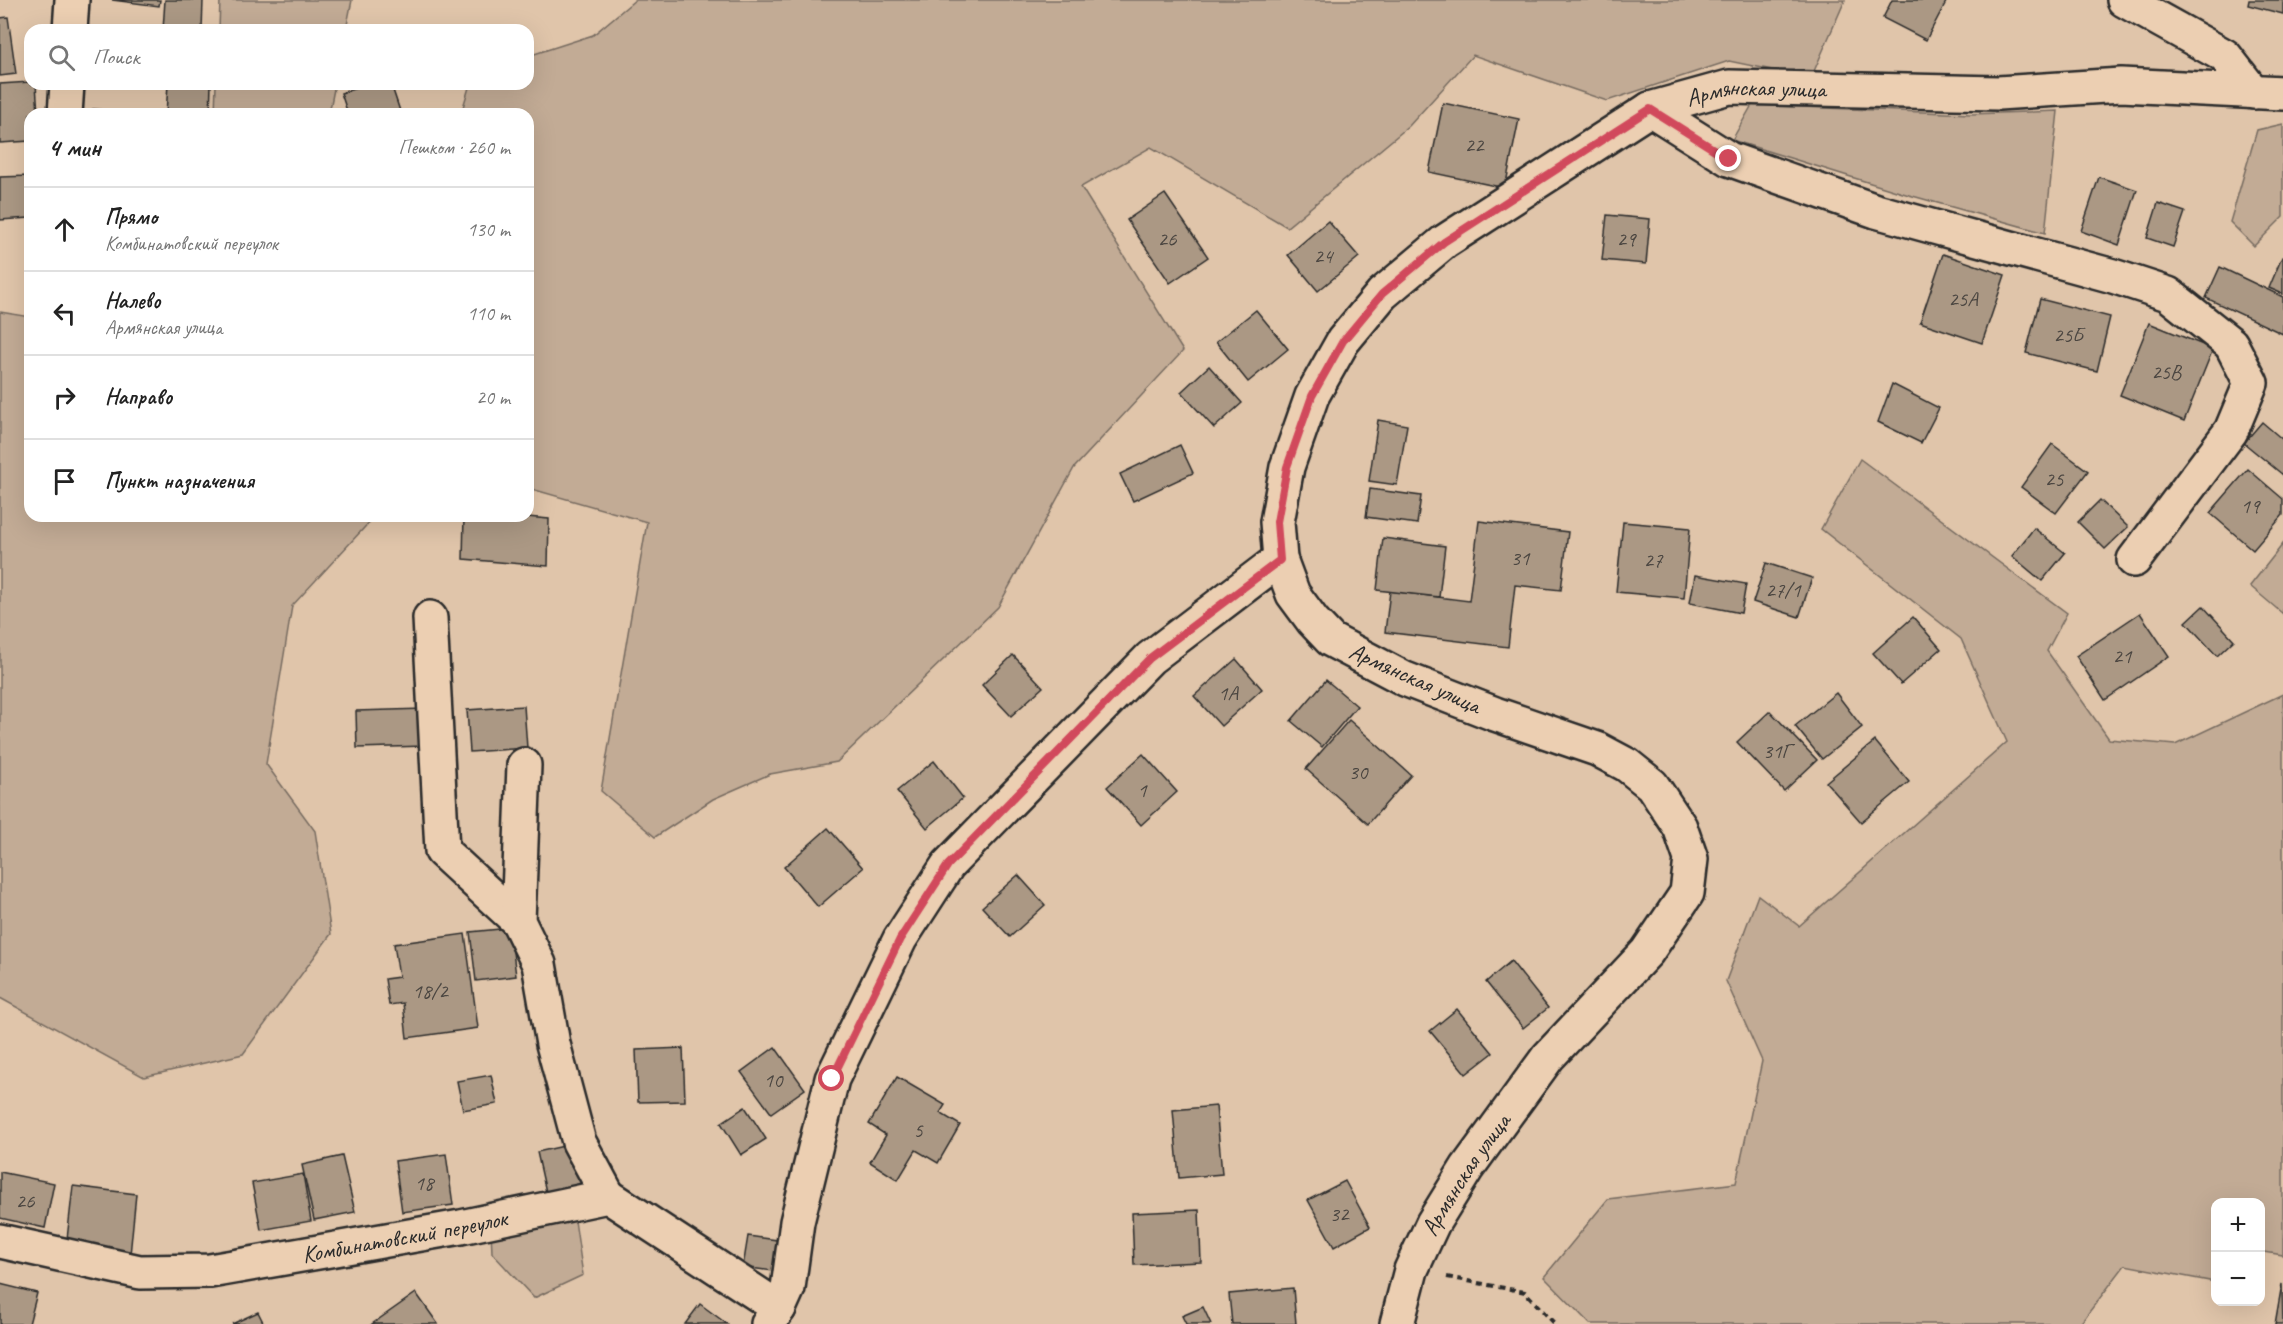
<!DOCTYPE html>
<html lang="ru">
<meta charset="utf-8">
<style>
body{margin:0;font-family:Caveat,sans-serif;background:#f2f2f2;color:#222}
.controls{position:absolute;right:18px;bottom:18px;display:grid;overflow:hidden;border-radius:12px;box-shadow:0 6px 24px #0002}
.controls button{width:54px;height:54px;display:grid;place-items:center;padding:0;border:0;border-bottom:2px solid #e0e0e0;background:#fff;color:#222;font:30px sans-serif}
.stop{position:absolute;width:18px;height:18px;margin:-14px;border:4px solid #d1495b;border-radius:50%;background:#fff}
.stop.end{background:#d1495b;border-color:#fff;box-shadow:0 2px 6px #0008}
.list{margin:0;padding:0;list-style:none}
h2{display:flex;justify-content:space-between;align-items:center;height:78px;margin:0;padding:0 24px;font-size:26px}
h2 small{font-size:20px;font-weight:400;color:#767676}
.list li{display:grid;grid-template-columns:39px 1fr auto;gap:18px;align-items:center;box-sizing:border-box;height:84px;padding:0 24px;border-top:2px solid #e0e0e0}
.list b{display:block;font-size:22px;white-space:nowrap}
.list p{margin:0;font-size:20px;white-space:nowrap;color:#767676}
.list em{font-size:20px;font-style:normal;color:#767676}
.icon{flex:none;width:33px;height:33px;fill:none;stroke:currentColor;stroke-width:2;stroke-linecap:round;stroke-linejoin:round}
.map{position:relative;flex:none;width:2283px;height:1324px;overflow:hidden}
.search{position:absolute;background:#fff;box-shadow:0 6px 24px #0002;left:24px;top:24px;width:510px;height:66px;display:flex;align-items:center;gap:15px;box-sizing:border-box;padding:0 21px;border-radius:18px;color:#767676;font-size:22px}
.panel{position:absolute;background:#fff;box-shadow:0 6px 24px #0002;left:24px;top:108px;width:510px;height:414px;border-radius:18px}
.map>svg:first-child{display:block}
.green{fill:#c2ab95;stroke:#766b60;stroke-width:1.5}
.building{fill:#ab9884;stroke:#2b2b2b;stroke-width:1.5}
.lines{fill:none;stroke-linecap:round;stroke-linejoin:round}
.minor-casing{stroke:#2b2b2b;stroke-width:38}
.path{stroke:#2b2b2b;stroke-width:4;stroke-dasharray:6 4.5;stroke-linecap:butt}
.minor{stroke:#eccfb2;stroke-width:33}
.route{stroke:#d1495b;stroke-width:8}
.labels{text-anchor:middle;stroke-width:4.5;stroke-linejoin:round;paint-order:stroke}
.number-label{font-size:21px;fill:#4b4641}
.street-label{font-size:24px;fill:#2b2b2b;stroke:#eccfb2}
</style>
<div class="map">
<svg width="2283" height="1324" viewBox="0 0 2283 1324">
<rect width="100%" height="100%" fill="#e0c5aa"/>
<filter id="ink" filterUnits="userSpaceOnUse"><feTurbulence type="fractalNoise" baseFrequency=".0167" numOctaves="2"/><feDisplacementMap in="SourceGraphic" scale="12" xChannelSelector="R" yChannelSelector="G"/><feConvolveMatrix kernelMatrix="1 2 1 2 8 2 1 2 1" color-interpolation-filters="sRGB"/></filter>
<g filter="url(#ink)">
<g class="green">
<path d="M220 0H352L346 30H219Z"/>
<path d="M635 0H1845L1811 78 1729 61 1607 101 1473 55 1409 126 1287 227 1151 147 1081 187 1183 351 1074 468 998 607 837 762 770 774 713 799 655 837 601 791 647 522 528 488V114H461L470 84H528V56L593 35Z"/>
<path d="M216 84H335L329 114H215Z"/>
<path d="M1752 105 1971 114 2058 111 2045 233 1909 195 1732 140Z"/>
<path d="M2283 124V217L2254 246 2230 222 2257 130Z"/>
<path d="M0 312 30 317V516H375L292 606 266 764 315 831 331 934 243 1054 144 1077 0 998Z"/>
<path d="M1860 459 2067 613 2047 651 2109 739 2175 745 2283 694V1255L2265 1252 2261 1261 2260 1202H2216L2215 1282 2125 1265 2080 1324H1590L1544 1277 1608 1199 1736 1183 1762 1061 1726 981 1758 895 1799 926 2007 742 1961 639 1821 529Z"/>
<path d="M2283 544V614L2250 586Z"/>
<path d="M574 1214 583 1275 534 1298 492 1253 491 1230Z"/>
</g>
<g class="building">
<path d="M112 0H160L159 6Z"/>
<path d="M165 0H203L202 30H163Z"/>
<path d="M1892 0H1947L1926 40 1883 18Z"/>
<path d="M2249 0H2283V14L2248 5Z"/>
<path d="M8 17 16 74 0 76V18Z"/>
<path d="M30 82V84H36L38 114H30V141L0 143V84Z"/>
<path d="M168 84H211L210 114H166Z"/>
<path d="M369 84H391L401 114H348L341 93Z"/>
<path d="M1443 103 1519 119 1505 188 1429 172Z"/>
<path d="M93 109 136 113V114H93Z"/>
<path d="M30 176V218L0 220V177Z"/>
<path d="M2099 177 2137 190 2119 245 2081 231Z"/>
<path d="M1165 194 1208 257 1170 283 1127 220Z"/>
<path d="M2158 203 2185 212 2173 247 2147 238Z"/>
<path d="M1607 215 1650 219 1646 264 1602 260Z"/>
<path d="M1328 221 1359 257 1318 291 1288 255Z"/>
<path d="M1943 254 2005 275 1982 343 1920 322Z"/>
<path d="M2282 257H2283V294L2269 288Z"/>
<path d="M2220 267 2283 297V334L2206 298Z"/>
<path d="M2040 299 2110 317 2097 371 2026 353Z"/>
<path d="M1256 310 1288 349 1248 382 1216 342Z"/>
<path d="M2149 323 2213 349 2184 421 2120 395Z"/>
<path d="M1209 366 1242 403 1214 428 1181 392Z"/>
<path d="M1892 384 1939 408 1921 443 1878 422Z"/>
<path d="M1378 420 1407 425 1397 485 1369 481Z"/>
<path d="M2262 422 2283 440V475L2244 443Z"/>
<path d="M2052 444 2088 471 2056 513 2021 487Z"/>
<path d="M1180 445 1193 473 1133 501 1120 474Z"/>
<path d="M2248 469 2283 499V515L2253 550 2210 513Z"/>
<path d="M1370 489 1421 496 1417 524 1366 517Z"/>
<path d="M2100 500 2128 527 2105 549 2078 522Z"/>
<path d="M464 516H516L549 519 548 566 463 559Z"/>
<path d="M1479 521 1568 532 1561 590 1515 585 1508 647 1385 632 1390 591 1469 601Z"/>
<path d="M1623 522 1690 528 1684 598 1616 592Z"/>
<path d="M2034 528 2065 553 2042 581 2012 556Z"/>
<path d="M1383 538 1445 546 1439 597 1377 590Z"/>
<path d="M1766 563 1812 578 1799 617 1753 602Z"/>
<path d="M1695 575 1746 584 1741 613 1690 603Z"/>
<path d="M2203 606 2234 640 2217 656 2186 622Z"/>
<path d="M2140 613 2169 656 2105 700 2076 656Z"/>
<path d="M1913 617 1941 649 1901 684 1873 653Z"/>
<path d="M1013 655 1043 687 1011 716 982 685Z"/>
<path d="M1236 659 1262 689 1221 726 1194 696Z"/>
<path d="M1326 680 1357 706 1322 747 1291 721Z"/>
<path d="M1836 693 1862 727 1822 759 1795 726Z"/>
<path d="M524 706 527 748 470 752 467 710Z"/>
<path d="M424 709 425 746 357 748 356 711Z"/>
<path d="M1770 711 1817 760 1784 791 1737 742Z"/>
<path d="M1349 720 1411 775 1368 824 1306 769Z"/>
<path d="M1875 741 1909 782 1861 822 1826 782Z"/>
<path d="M1143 754 1177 792 1141 825 1107 787Z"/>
<path d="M934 761 963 798 927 828 897 791Z"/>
<path d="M828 828 863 868 818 907 784 867Z"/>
<path d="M1018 875 1045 905 1010 937 982 907Z"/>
<path d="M510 928 516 976 476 981 470 932Z"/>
<path d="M465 934 478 1028 407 1038 403 1003 389 1005 385 979 399 977 394 944Z"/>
<path d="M1511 961 1548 1008 1523 1028 1486 982Z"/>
<path d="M1457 1009 1493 1053 1466 1074 1430 1031Z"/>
<path d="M775 1047 805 1089 771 1113 741 1072Z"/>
<path d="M683 1048 685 1101 638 1102 636 1050Z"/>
<path d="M491 1075 497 1104 463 1110 457 1081Z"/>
<path d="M897 1077 945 1105 940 1113 960 1125 938 1163 916 1150 898 1180 870 1162 886 1135 869 1124Z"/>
<path d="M1216 1106 1222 1174 1179 1178 1173 1110Z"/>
<path d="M745 1107 766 1139 741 1155 721 1123Z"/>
<path d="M573 1144 583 1194 548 1201 537 1152Z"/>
<path d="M446 1154 453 1205 402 1212 395 1161Z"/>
<path d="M342 1156 355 1212 314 1220 302 1165Z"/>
<path d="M0 1172 54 1183 45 1228 0 1218Z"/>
<path d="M303 1174 311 1221 261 1230 252 1183Z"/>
<path d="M1345 1181 1370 1227 1334 1247 1308 1200Z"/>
<path d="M73 1186 136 1194 130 1255 66 1248Z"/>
<path d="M1199 1210 1201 1262 1134 1265 1132 1213Z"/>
<path d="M748 1236 777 1240 773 1271 743 1267Z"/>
<path d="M0 1284 37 1293 29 1324H0Z"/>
<path d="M2282 1284 2283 1324H2275Z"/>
<path d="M1293 1288 1296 1324H1232L1229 1294Z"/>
<path d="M416 1293 438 1324H372Z"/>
<path d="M700 1304 727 1324H685Z"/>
<path d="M1203 1307 1211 1324H1186L1182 1316Z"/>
<path d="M258 1312 264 1324H232Z"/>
</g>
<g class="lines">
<g class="minor-casing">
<g id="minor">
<path d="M2124 0 2225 56 2253 92"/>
<path d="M70 30 72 0"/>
<path d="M1650 109 1729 159 1876 211 2113 276 2168 294 2231 344 2251 383 2231 431 2134 560"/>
<path d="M65 114 67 84"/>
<path d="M430 618 442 851 518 921"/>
<path d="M524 765 518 921 539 964 553 1044 579 1142 608 1196"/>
<path id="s1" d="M0 1241 140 1272 210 1271 461 1227 608 1196 779 1308"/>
<path d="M768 1324 779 1308 788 1288 797 1222 832 1079 900 939 948 865 1150 658 1280 559"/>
<path id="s2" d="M1397 1324 1411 1270 1433 1223 1467 1168 1548 1057 1647 952 1687 893 1691 859 1680 827 1652 785 1627 765 1597 749 1495 714 1405 679 1331 640 1313 621 1293 594 1280 559 1277 522 1287 467 1312 396 1343 341 1382 294 1444 242 1650 109 1729 87 1998 93 2121 85 2283 93"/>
</g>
</g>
<path class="path" d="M1447 1277 1525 1292 1555 1324"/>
<use href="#minor" class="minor"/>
</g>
</g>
<g class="lines" filter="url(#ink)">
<path class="route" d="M832 1079 900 939 948 865 1150 658 1280 560 1277 522 1287 467 1312 396 1343 341 1382 294 1444 242 1650 109 1729 159"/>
</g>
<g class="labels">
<g class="number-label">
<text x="1474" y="152">22</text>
<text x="1167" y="246">26</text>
<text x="1626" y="246">29</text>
<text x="1323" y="263">24</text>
<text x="1963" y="306">25А</text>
<text x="2068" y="342">25Б</text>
<text x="2166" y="379">25В</text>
<text x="2054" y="486">25</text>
<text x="2250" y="513">19</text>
<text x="1520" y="565">31</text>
<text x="1653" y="567">27</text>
<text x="1783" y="597">27/1</text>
<text x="2122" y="663">21</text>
<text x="1228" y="700">1А</text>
<text x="1777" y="758">31Г</text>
<text x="1358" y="779">30</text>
<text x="1142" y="797">1</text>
<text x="430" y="998">18/2</text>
<text x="773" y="1087">10</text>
<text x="918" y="1137">5</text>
<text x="424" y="1190">18</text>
<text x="25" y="1208">26</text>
<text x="1339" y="1221">32</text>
</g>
<g class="street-label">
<text dy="8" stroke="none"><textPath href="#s2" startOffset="1822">Армянская улица</textPath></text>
<text transform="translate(1415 678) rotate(24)" y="8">Армянская улица</text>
<text dy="8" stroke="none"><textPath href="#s2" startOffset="166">Армянская улица</textPath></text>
<text dy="8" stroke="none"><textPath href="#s1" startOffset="411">Комбинатовский переулок</textPath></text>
</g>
</g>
</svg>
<div class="controls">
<button>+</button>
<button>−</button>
</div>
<div class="stop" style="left:832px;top:1079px"></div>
<div class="stop end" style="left:1729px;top:159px"></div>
<div class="search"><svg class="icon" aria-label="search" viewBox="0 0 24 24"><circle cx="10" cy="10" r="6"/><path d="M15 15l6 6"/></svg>Поиск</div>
<section class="panel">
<h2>4 мин<small>Пешком · 260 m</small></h2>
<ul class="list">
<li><svg class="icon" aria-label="ahead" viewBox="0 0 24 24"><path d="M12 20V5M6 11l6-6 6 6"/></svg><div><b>Прямо</b><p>Комбинатовский переулок</p></div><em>130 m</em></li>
<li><svg class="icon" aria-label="left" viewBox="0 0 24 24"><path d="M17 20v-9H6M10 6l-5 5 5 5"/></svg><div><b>Налево</b><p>Армянская улица</p></div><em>110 m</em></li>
<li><svg class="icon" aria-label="right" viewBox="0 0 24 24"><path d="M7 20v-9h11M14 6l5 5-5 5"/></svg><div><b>Направо</b></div><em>20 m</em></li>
<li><svg class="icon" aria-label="arrive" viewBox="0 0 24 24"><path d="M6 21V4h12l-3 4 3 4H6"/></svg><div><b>Пункт назначения</b></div></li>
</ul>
</section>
</div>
